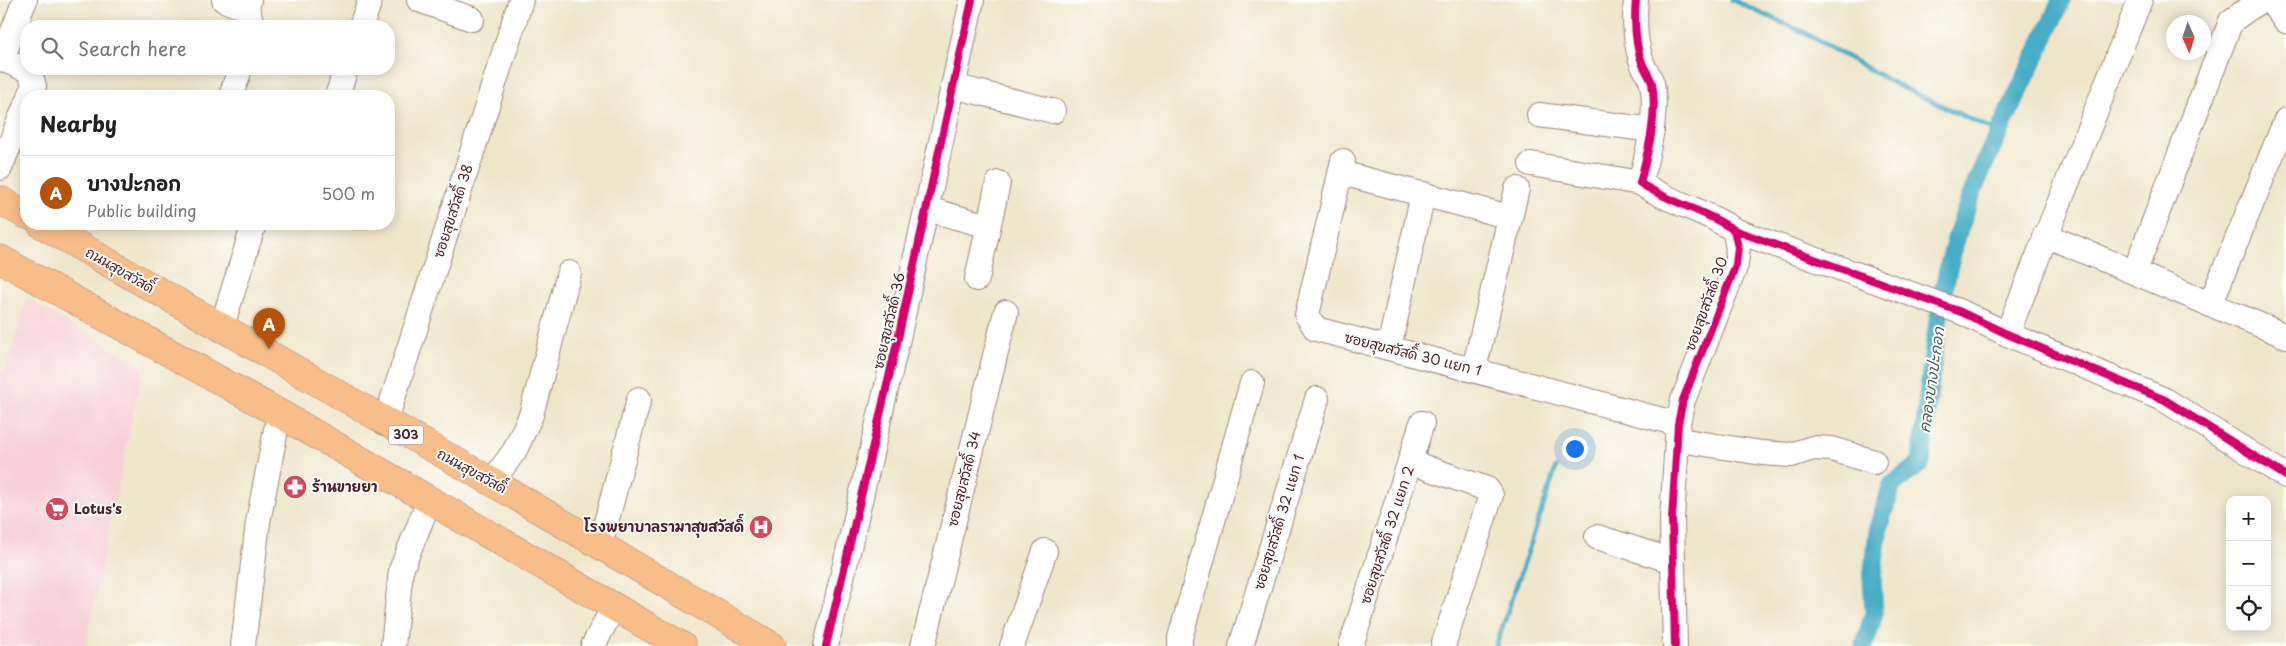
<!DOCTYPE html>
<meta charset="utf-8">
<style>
body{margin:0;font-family:"Playpen Sans","Playpen Sans Thai",sans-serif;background:#f2f2f2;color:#202124}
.controls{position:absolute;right:15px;bottom:15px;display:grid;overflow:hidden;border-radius:10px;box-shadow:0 2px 12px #0003}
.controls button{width:45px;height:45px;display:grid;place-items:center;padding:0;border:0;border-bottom:1px solid #e0e0e0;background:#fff;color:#202124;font:25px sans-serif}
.compass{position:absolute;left:2166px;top:15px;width:45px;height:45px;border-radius:50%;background:#fff;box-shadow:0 2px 12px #0003;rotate:177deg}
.you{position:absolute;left:1574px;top:448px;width:18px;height:18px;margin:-12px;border:4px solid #fff;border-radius:50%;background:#1a73e8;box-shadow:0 0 0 8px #1a73e833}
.badge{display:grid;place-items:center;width:32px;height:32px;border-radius:50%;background:#b45309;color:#fff;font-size:16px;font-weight:700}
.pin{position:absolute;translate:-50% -41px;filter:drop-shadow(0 1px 2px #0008)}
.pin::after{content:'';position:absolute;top:26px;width:18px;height:15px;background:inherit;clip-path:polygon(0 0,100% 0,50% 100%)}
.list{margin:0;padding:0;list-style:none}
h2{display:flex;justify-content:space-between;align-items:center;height:65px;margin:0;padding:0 20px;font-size:21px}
h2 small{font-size:16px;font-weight:400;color:#757577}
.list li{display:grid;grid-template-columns:32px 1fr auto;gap:15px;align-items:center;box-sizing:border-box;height:75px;padding:0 20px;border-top:1px solid #e0e0e0}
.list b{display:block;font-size:19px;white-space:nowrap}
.list p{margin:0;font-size:16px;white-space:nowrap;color:#757577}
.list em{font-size:16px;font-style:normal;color:#757577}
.icon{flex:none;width:28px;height:28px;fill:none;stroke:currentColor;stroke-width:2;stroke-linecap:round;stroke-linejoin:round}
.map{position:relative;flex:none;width:2286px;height:646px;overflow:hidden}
.search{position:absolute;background:#fff;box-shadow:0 2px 12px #0003;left:20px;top:20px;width:375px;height:55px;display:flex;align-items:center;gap:12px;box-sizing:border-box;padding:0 18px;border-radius:20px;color:#757577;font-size:19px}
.panel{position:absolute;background:#fff;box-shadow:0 2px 12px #0003;left:20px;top:90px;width:375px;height:140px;border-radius:20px}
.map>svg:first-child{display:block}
.built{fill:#f6cfd8}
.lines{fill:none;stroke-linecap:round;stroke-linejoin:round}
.stream{stroke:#46adc6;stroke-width:5}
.canal{stroke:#46adc6;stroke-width:19}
.minor-casing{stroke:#9c827a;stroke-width:26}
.major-casing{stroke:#9c827a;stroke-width:29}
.minor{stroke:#fff;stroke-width:24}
.major{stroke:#f8bd89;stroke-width:28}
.cycleway-casing{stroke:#fdfcf7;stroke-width:11}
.cycleway{stroke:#d6006c;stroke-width:8}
.labels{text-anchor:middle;stroke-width:4;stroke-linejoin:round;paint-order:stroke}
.shield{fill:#fdfcf7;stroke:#806168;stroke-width:1}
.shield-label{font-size:12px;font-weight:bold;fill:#4a1f2b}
.street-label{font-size:14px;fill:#4a1f2b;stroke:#fdfcf7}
.poi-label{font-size:14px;font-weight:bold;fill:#4a1f2b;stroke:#fdfcf7;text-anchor:start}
.water-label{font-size:15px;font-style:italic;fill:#485869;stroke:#fdfcf7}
</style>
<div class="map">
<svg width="2286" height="646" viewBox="0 0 2286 646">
<rect width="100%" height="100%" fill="#fdfcf7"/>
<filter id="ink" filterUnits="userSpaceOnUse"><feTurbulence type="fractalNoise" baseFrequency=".02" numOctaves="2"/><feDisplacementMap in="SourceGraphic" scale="10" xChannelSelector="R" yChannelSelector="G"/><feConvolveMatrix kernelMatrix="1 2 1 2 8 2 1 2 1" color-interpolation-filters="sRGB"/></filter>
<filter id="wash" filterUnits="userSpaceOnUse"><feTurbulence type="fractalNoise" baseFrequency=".0096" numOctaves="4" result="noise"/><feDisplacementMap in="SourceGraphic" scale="20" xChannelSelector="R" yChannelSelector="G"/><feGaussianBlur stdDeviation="1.12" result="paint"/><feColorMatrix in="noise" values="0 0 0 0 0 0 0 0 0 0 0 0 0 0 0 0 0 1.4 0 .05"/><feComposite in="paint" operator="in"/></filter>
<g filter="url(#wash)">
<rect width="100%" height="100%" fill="#efe6ca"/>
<path class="built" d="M27 299 143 367 85 646H0V371L5 372Z"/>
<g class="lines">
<g class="stream">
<path d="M1732 0 1801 31 1897 85 1998 132"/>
<path d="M1496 646 1556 468"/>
</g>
<path class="canal" d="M1864 646 1874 613 1872 577 1879 525 1892 485 1921 463C1928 395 1935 320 1952 253 1976 164 2026 85 2061 0"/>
</g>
</g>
<g filter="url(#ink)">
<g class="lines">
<g class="minor-casing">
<g id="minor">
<path d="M25 0 2 59 30 71 34 86 30 96"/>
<path d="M224 0 247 9"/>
<path d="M249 0 247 9 253 26"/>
<path d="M419 0 472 19"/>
<path d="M1636 0C1634 20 1635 46 1643 65 1646 71 1650 77 1652 83 1658 115 1648 152 1640 183 1670 203 1705 210 1734 230L1738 247 1736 265 1683 400 1678 424 1672 519 1675 646"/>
<path d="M2269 0 2286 21"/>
<path d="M361 26 370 0"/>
<path d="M953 86 1053 111"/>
<path d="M231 96 240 69"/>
<path d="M337 96 346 69"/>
<path d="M1539 115 1652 130"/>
<path d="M1343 161 1307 315 1316 329 1678 424"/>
<path d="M1531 164 1640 183"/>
<path d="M0 168 26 105"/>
<path d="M1341 173 1510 217"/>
<path d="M927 209 988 226"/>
<path d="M1734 230 1961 312 2007 334 2165 400 2286 476"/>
<path d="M2045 235 2286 336"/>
<path d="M2135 271 2231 21 2261 0"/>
<path d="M977 279 998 183"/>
<path d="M2210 305 2286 120"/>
<path d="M221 329 254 224"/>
<path d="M2007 334 2140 0"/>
<path d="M1389 348 1423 194"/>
<path d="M1474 369 1517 189"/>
<path d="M385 423 521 0"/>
<path d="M1679 440 1762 453 1791 455 1813 448 1832 449 1874 462"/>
<path d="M1410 462 1487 489 1491 495 1443 646"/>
<path d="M492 482 515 450 531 415 569 273"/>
<path d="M1597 537 1673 561"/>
<path d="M600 545 639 399"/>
<path d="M243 646 258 522 279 414"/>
<path d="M393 646 401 570 429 501"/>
<path d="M593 646 613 608"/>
<path d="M826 646 899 334 972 0"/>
<path d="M923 646 1006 312"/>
<path d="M1012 646 1045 551"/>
<path d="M1180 646V638L1252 383"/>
<path d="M1241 646 1317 399"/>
<path d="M1351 646 1422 423"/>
</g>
</g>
<g class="major-casing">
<g id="major">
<path d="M0 200 26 215"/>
<path d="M41 224 492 482 772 646"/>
<path d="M0 259 282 415 682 646"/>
</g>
</g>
<use href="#minor" class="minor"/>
<use href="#major" class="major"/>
<g class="cycleway-casing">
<g id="cycleway">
<path d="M1636 0C1634 20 1635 46 1643 65 1646 71 1650 77 1652 83 1658 115 1648 152 1640 183 1670 203 1705 210 1734 230L1738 247 1736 265 1683 400 1678 424 1672 519 1675 646"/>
<path d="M1734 230 1961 312 2007 334 2165 400 2286 476"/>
<path d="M826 646 899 334 972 0"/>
</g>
</g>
<use href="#cycleway" class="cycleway"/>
</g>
</g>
<defs>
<g id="pharmacy-disc" transform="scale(1.25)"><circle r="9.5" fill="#d1495b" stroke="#fdfcf7"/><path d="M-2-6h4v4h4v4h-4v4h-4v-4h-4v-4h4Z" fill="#fff"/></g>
<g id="supermarket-disc" transform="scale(1.25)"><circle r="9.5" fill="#d1495b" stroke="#fdfcf7"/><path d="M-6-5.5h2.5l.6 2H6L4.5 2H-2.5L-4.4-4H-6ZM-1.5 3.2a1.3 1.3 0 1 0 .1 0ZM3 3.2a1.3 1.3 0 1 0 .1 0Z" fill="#fff"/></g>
<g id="hospital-disc" transform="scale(1.25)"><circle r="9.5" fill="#d1495b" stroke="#fdfcf7"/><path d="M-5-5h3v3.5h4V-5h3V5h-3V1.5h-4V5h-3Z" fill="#fff"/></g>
</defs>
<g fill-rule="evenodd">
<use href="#pharmacy-disc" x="295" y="487"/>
<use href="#supermarket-disc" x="57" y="509"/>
<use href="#hospital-disc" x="761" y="527"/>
</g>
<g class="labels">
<rect class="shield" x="388.5" y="425.5" width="35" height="19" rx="4"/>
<g class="shield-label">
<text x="406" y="439">303</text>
</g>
<g class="street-label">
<text transform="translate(453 211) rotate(-72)" y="5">ซอยสุขสวัสดิ์ 38</text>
<text transform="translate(120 270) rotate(30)" y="5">ถนนสุขสวัสดิ์</text>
<text transform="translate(1706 304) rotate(-70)" y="5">ซอยสุขสวัสดิ์ 30</text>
<text transform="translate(889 321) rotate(-77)" y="5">ซอยสุขสวัสดิ์ 36</text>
<text transform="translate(1413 354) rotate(14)" y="5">ซอยสุขสวัสดิ์ 30 แยก 1</text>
<text transform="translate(472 471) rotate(29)" y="5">ถนนสุขสวัสดิ์</text>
<text transform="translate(964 479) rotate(-76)" y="5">ซอยสุขสวัสดิ์ 34</text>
<text transform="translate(1279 522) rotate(-73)" y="5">ซอยสุขสวัสดิ์ 32 แยก 1</text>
<text transform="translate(1387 535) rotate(-72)" y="5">ซอยสุขสวัสดิ์ 32 แยก 2</text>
</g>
<g class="poi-label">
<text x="312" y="492">ร้านขายยา</text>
<text x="74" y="514">Lotus's</text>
<text x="744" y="532" text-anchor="end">โรงพยาบาลรามาสุขสวัสดิ์</text>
</g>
<g class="water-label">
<text transform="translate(1932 380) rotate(-82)" y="5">คลองบางปะกอก</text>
</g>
</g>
</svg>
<div class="controls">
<button>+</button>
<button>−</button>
<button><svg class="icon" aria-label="locate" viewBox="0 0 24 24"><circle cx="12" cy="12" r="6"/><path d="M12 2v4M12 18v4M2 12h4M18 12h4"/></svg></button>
</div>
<svg class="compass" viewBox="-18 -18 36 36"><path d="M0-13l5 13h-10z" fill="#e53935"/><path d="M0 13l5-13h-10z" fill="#757577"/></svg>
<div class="you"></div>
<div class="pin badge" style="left:269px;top:349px">A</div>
<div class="search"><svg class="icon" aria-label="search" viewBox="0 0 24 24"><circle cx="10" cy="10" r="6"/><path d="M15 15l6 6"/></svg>Search here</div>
<section class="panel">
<h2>Nearby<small></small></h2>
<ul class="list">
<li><span class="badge">A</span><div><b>บางปะกอก</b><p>Public building</p></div><em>500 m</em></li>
</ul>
</section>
</div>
